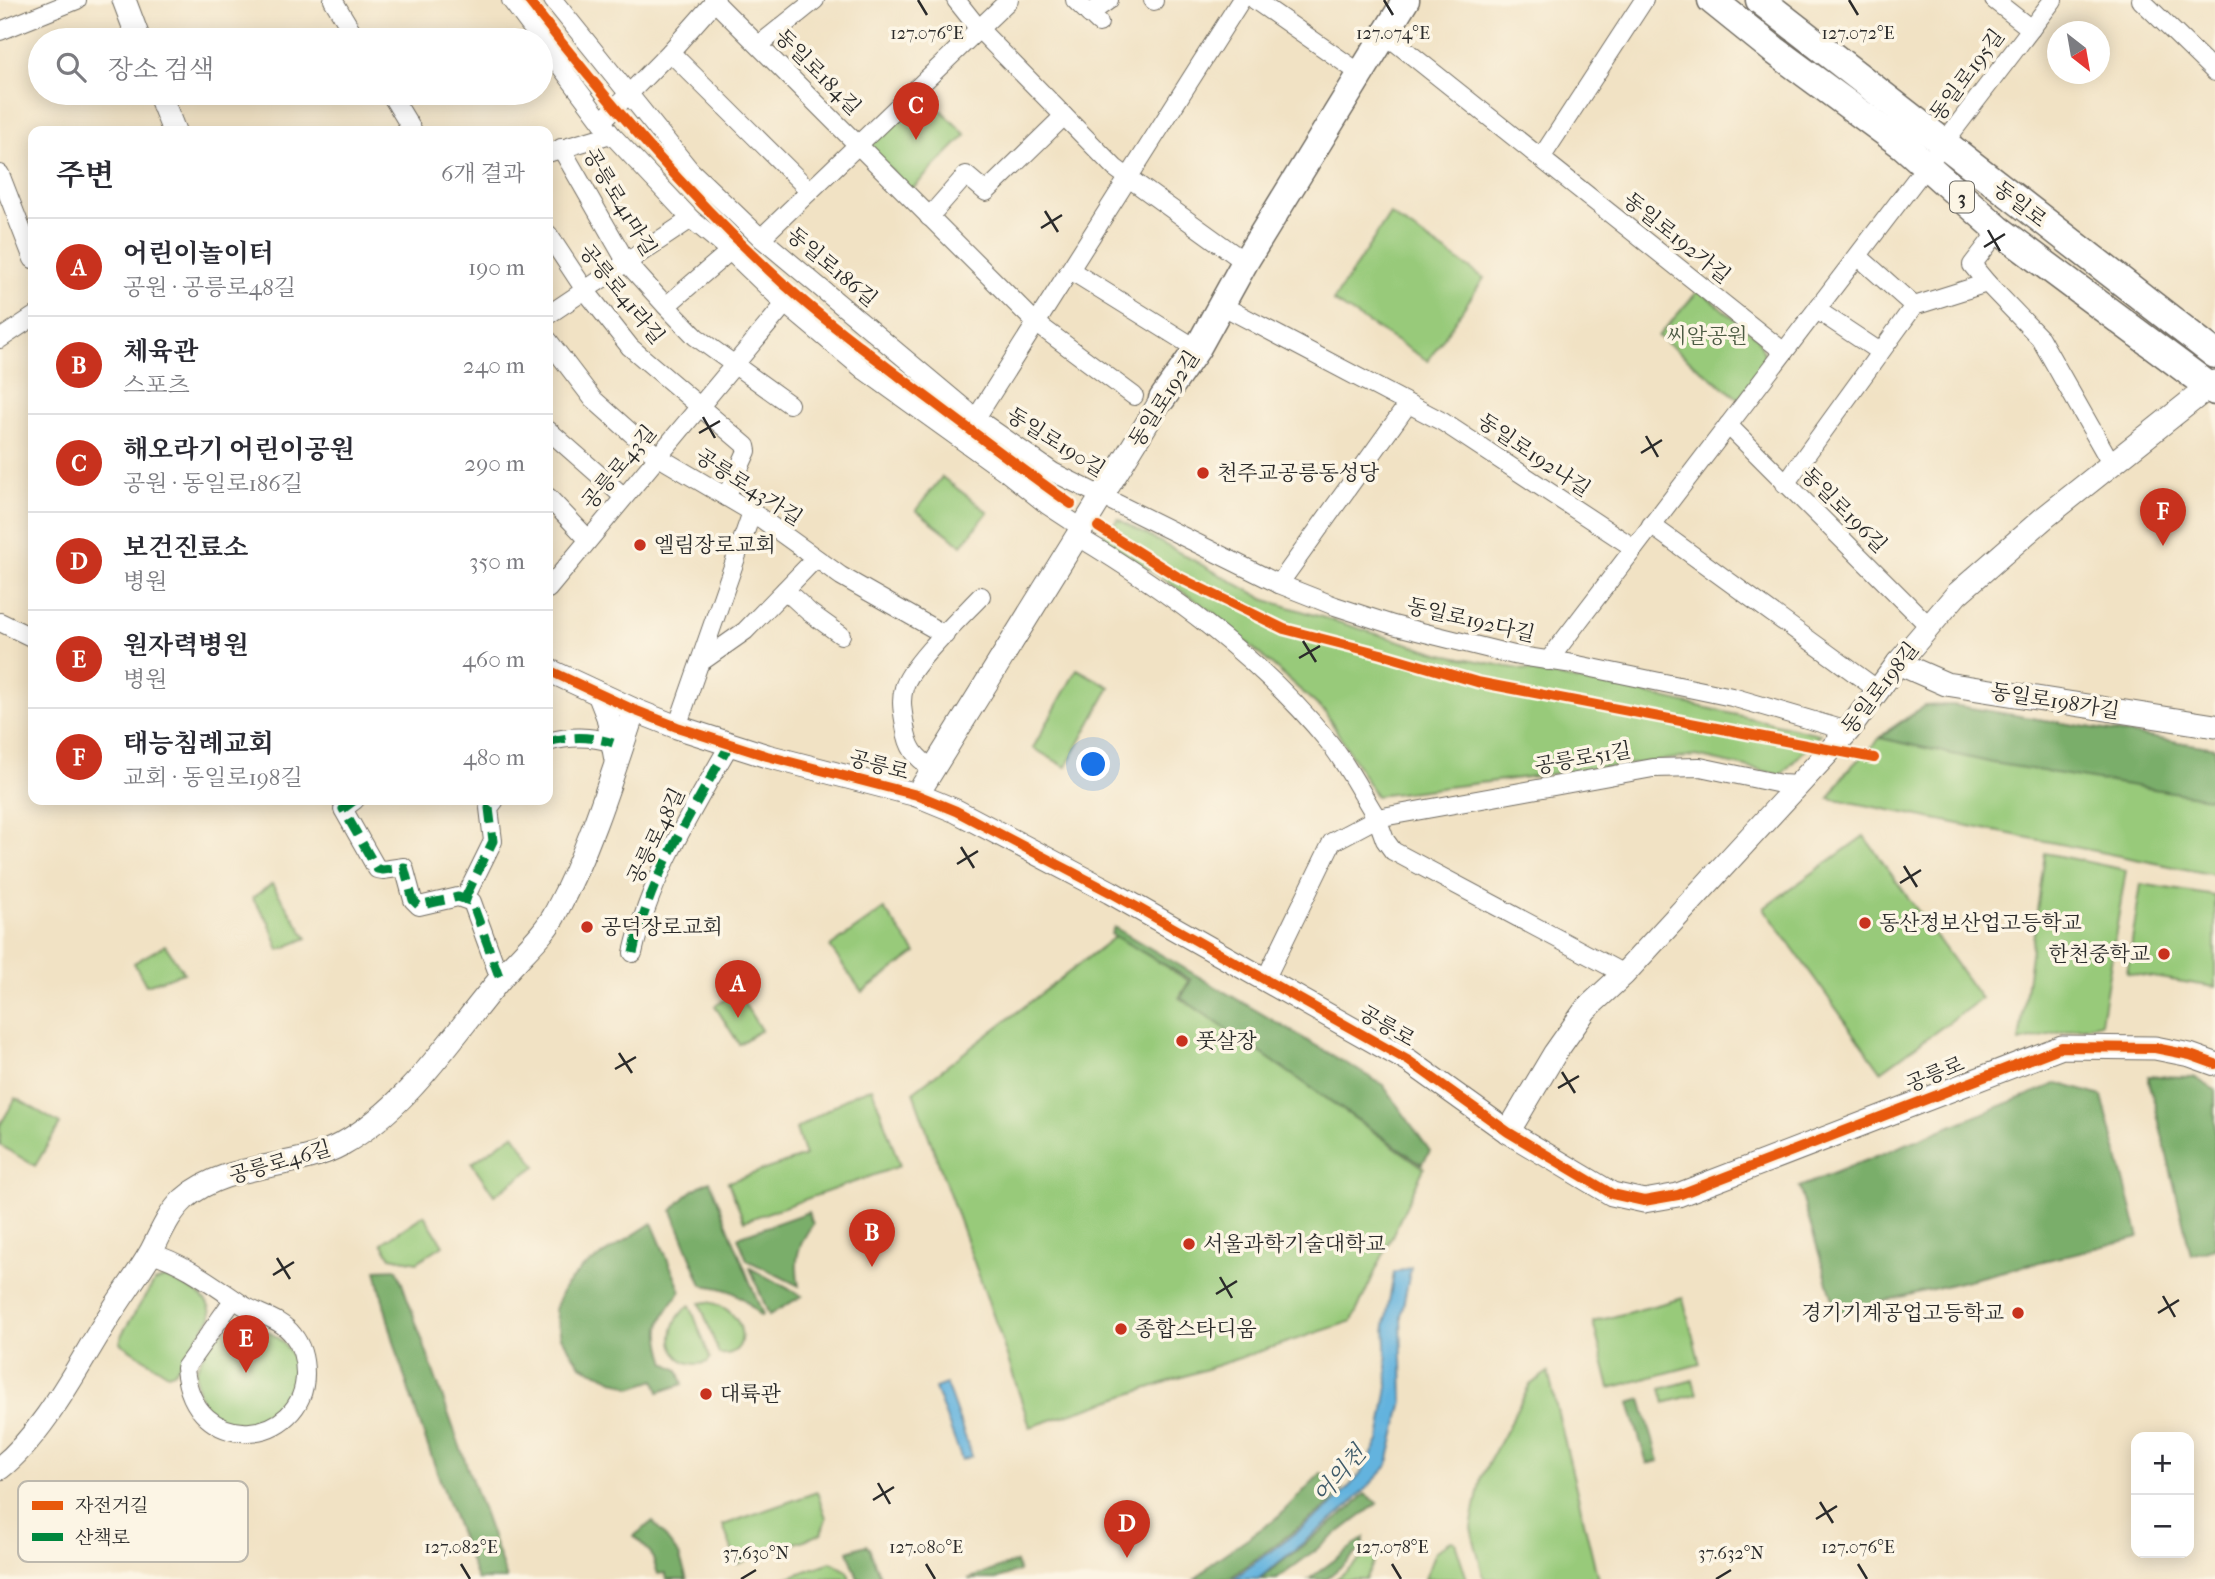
<!DOCTYPE html>
<html lang="ko">
<meta charset="utf-8">
<style>
body{margin:0;font-family:"IM FELL French Canon","Noto Serif KR",serif;background:#f7f7f7;color:#2b2b33}
.controls{position:absolute;right:21px;bottom:21px;display:grid;overflow:hidden;border-radius:14px;box-shadow:0 4px 18px #0003}
.controls button{width:63px;height:63px;display:grid;place-items:center;padding:0;border:0;border-bottom:2px solid #e1e1e2;background:#fff;color:#2b2b33;font:35px sans-serif}
.compass{position:absolute;left:2047px;top:21px;width:63px;height:63px;border-radius:50%;background:#fff;box-shadow:0 4px 18px #0003;rotate:149deg}
.you{position:absolute;left:1094px;top:765px;width:24px;height:24px;margin:-18px;border:5px solid #fff;border-radius:50%;background:#1a73e8;box-shadow:0 0 0 10px #1a73e833}
.badge{display:grid;place-items:center;width:46px;height:46px;border-radius:50%;background:#c8321e;color:#fff;font-size:23px;font-weight:700}
.pin{position:absolute;translate:-50% -58px;filter:drop-shadow(0 2px 4px #0008)}
.pin::after{content:'';position:absolute;top:37px;width:24px;height:21px;background:inherit;clip-path:polygon(0 0,100% 0,50% 100%)}
.list{margin:0;padding:0;list-style:none}
h2{display:flex;justify-content:space-between;align-items:center;height:91px;margin:0;padding:0 28px;font-size:30px}
h2 small{font-size:23px;font-weight:400;color:#7c7c81}
.list li{display:grid;grid-template-columns:46px 1fr auto;gap:21px;align-items:center;box-sizing:border-box;height:98px;padding:0 28px;border-top:2px solid #e1e1e2}
.list b{display:block;font-size:26px;white-space:nowrap}
.list p{margin:0;font-size:23px;white-space:nowrap;color:#7c7c81}
.list em{font-size:23px;font-style:normal;color:#7c7c81}
.icon{flex:none;width:38px;height:38px;fill:none;stroke:currentColor;stroke-width:2;stroke-linecap:round;stroke-linejoin:round}
.map{position:relative;flex:none;width:2215px;height:1579px;overflow:hidden}
.search{position:absolute;background:#fff;box-shadow:0 4px 18px #0003;left:28px;top:28px;width:525px;height:77px;display:flex;align-items:center;gap:18px;box-sizing:border-box;padding:0 24px;border-radius:38px;color:#7c7c81;font-size:26px}
.panel{position:absolute;background:#fff;box-shadow:0 4px 18px #0003;left:28px;top:126px;width:525px;height:679px;border-radius:14px}
.map>svg:first-child{display:block}
.green{fill:#98ca7a;stroke:#627a52;stroke-width:2}
.forest{fill:#7aae6a;stroke:#526c4a;stroke-width:2}
.water{fill:#63b3de;stroke:#476f84;stroke-width:2}
.lines{fill:none;stroke-linecap:round;stroke-linejoin:round}
.minor-casing{stroke:#706b61;stroke-width:20}
.tertiary-casing{stroke:#706b61;stroke-width:25}
.secondary-casing{stroke:#706b61;stroke-width:29}
.primary-casing{stroke:#706b61;stroke-width:31}
.minor{stroke:#fff;stroke-width:18}
.tertiary{stroke:#fff;stroke-width:23}
.secondary{stroke:#fff;stroke-width:26}
.primary{stroke:#fff;stroke-width:28}
.quiet{stroke:#00873e;stroke-width:9;stroke-dasharray:18 9;stroke-linecap:butt}
.cycleway-casing{stroke:#fcf5e5;stroke-width:15}
.cycleway{stroke:#e8590c;stroke-width:10}
.ticks{fill:none;stroke:#2b2b2b;stroke-width:2.5}
.poi-dot{fill:#c8321e;stroke:#fcf5e5;stroke-width:2.5}
.labels{text-anchor:middle;stroke-width:7;stroke-linejoin:round;paint-order:stroke}
.shield{fill:#fcf5e5;stroke:#6a6863;stroke-width:2}
.shield-label{font-size:19px;font-weight:bold;fill:#2b2b2b}
.street-label{font-size:21px;fill:#2b2b2b;stroke:#fcf5e5}
.park-label{font-size:21px;fill:#4c5b43;stroke:#fcf5e5}
.poi-label{font-size:21px;fill:#2b2b2b;stroke:#fcf5e5;text-anchor:start}
.water-label{font-size:23px;font-style:italic;fill:#3f5b6a;stroke:#fcf5e5}
.key{fill:#fcf5e5;stroke:#bdb8ad;stroke-width:2}
.key-label{font-size:19px;fill:#2b2b2b}
.ticks-label{font-size:18px;text-anchor:middle;fill:#2b2b2b;stroke:#fcf5e5;stroke-width:7;stroke-linejoin:round;paint-order:stroke}
</style>
<div class="map">
<svg width="2215" height="1579" viewBox="0 0 2215 1579">
<rect width="100%" height="100%" fill="#fcf5e5"/>
<filter id="ink" filterUnits="userSpaceOnUse"><feTurbulence type="fractalNoise" baseFrequency=".0143" numOctaves="2"/><feDisplacementMap in="SourceGraphic" scale="14" xChannelSelector="R" yChannelSelector="G"/><feConvolveMatrix kernelMatrix="1 2 1 2 8 2 1 2 1" color-interpolation-filters="sRGB"/></filter>
<filter id="wash" filterUnits="userSpaceOnUse"><feTurbulence type="fractalNoise" baseFrequency=".00686" numOctaves="4" result="noise"/><feDisplacementMap in="SourceGraphic" scale="28" xChannelSelector="R" yChannelSelector="G"/><feGaussianBlur stdDeviation="1.57" result="paint"/><feColorMatrix in="noise" values="0 0 0 0 0 0 0 0 0 0 0 0 0 0 0 0 0 1.4 0 .05"/><feComposite in="paint" operator="in"/></filter>
<g filter="url(#wash)">
<rect width="100%" height="100%" fill="#f1e2c4"/>
<g class="green">
<path d="M920 89 966 135 911 190 865 144Z"/>
<path d="M1390 214 1484 278 1428 361 1333 301Z"/>
<path d="M1699 290 1758 338 1767 362 1739 399 1658 336Z"/>
<path d="M942 477 988 512 962 545 916 510Z"/>
<path d="M1118 519 1266 600 1442 654 1633 691 1820 734 1781 775 1696 756 1376 796 1325 712 1211 611 1101 537Z"/>
<path d="M1077 669 1110 687 1066 767 1033 748Z"/>
<path d="M1952 705 2215 748V875L1829 798 1847 771 1887 731 1924 706Z"/>
<path d="M1864 836 1981 999 1881 1071 1764 908Z"/>
<path d="M2045 853 2126 870 2101 1023 2019 1042Z"/>
<path d="M272 884 307 938 279 950 269 922 252 898Z"/>
<path d="M2141 884 2215 896V987L2127 973Z"/>
<path d="M884 909 916 953 862 992 830 947Z"/>
<path d="M1116 936 1189 981 1179 998 1221 1023 1424 1168 1352 1321 1030 1427 998 1329 913 1092Z"/>
<path d="M165 945 184 973 146 985 134 963Z"/>
<path d="M737 992 761 1030 739 1044 715 1006Z"/>
<path d="M872 1088 900 1166 744 1221 728 1182 805 1156 796 1129 854 1094Z"/>
<path d="M16 1098 60 1124 35 1166 0 1145V1125Z"/>
<path d="M514 1134 536 1166 494 1195 472 1163Z"/>
<path d="M424 1215 443 1245 417 1262 391 1257 382 1243Z"/>
<path d="M165 1278C182 1285 212 1295 211 1317L174 1372 168 1374 120 1343 122 1334 154 1282Z"/>
<path d="M1683 1298 1700 1364 1610 1388 1593 1322Z"/>
<path d="M708 1302C748 1309 753 1358 719 1354L700 1303Z"/>
<path d="M690 1305 710 1358 708 1362C667 1374 661 1325 690 1305Z"/>
<path d="M251 1325C308 1339 314 1407 257 1424 248 1427 220 1420 209 1418 205 1406 197 1393 196 1381 195 1370 198 1364 203 1355 214 1332 226 1326 251 1325Z"/>
<path d="M1548 1372 1598 1579H1484L1471 1528 1481 1477 1530 1385Z"/>
<path d="M1693 1380 1697 1394 1665 1403 1661 1389Z"/>
<path d="M817 1492 826 1518 821 1534 737 1564 723 1525Z"/>
<path d="M1450 1541 1455 1542 1467 1579H1425L1435 1552Z"/>
<path d="M1377 1549 1379 1553 1365 1579H1336L1367 1554Z"/>
<path d="M831 1562 847 1571 850 1579H783Z"/>
</g>
<g class="forest">
<path d="M1952 705 2215 748V799L1993 763 1880 738 1924 706Z"/>
<path d="M1114 927 1383 1085 1430 1151 1422 1164 1181 998 1191 980 1111 934Z"/>
<path d="M2148 1076 2194 1077 2215 1090V1248L2191 1255Z"/>
<path d="M2058 1083 2102 1096 2139 1237 1837 1313 1799 1187Z"/>
<path d="M710 1181 763 1315 760 1316C743 1294 729 1288 702 1285L672 1211C683 1198 693 1188 710 1181Z"/>
<path d="M808 1212 813 1224C797 1245 794 1261 799 1286L747 1260 738 1237Z"/>
<path d="M652 1223 681 1291C659 1319 654 1327 666 1363L678 1370 683 1384 659 1392 655 1380 631 1388 580 1365 561 1337 555 1309 563 1289 581 1269Z"/>
<path d="M750 1268 802 1296 769 1315Z"/>
<path d="M397 1269 507 1579H477C439 1478 399 1376 376 1270Z"/>
<path d="M1641 1399 1659 1461 1647 1464 1629 1403Z"/>
<path d="M1321 1473 1342 1488 1329 1505 1229 1579H1195L1217 1559 1277 1518Z"/>
<path d="M1365 1494 1378 1503 1277 1579H1260L1351 1508Z"/>
<path d="M653 1521 679 1555 687 1579H667L665 1573 658 1574 651 1553 634 1536Z"/>
<path d="M1364 1538 1362 1549 1326 1579H1309Z"/>
<path d="M866 1545 869 1548 881 1579H858L848 1551Z"/>
<path d="M1016 1562 1019 1571 996 1579H968Z"/>
</g>
<g class="water">
<path d="M1411 1267 1401 1316 1403 1401 1387 1467 1350 1505 1258 1579H1233L1330 1507 1360 1475 1379 1441 1388 1386 1385 1325 1394 1273Z"/>
<path d="M946 1384 972 1456 962 1460 935 1388Z"/>
</g>
</g>
<g filter="url(#ink)">
<g class="lines">
<g class="minor-casing">
<g id="minor">
<path d="M333 0 357 40"/>
<path d="M511 0 611 134 691 219 730 251 785 304 865 371 1007 473 1047 505 1082 528"/>
<path d="M553 0 690 170 761 238 976 418 1053 472 1279 584 1335 606 1393 625 1514 655 1573 664 1732 697 1848 731"/>
<path d="M713 0 1036 323 1134 396"/>
<path d="M956 0 979 29 1115 168 1245 262"/>
<path d="M1075 0 1099 23"/>
<path d="M1153 0 1154 1"/>
<path d="M1255 0 1361 74"/>
<path d="M1994 0 2031 29"/>
<path d="M2141 0 2215 72"/>
<path d="M1089 14 1109 0"/>
<path d="M0 31 77 0"/>
<path d="M1385 34 1784 352"/>
<path d="M759 45 815 0"/>
<path d="M670 52 810 191"/>
<path d="M390 93 413 131"/>
<path d="M603 120 670 52 716 0"/>
<path d="M561 148 627 263 666 306 696 337 789 404"/>
<path d="M548 153 611 134"/>
<path d="M1541 158 1644 0"/>
<path d="M0 174 33 259"/>
<path d="M929 217 966 175 986 192 1064 116"/>
<path d="M548 234 585 290 630 347 746 446 747 451 726 497"/>
<path d="M761 238 1009 0"/>
<path d="M1858 256 1914 306"/>
<path d="M1070 270 1197 349"/>
<path d="M1987 283 1972 265 1999 230"/>
<path d="M1221 305 1443 422 1634 548"/>
<path d="M666 306 730 251"/>
<path d="M1817 310 1880 352"/>
<path d="M548 315 691 219"/>
<path d="M0 339 33 317"/>
<path d="M548 340 593 399 657 456 752 512 841 576 945 635"/>
<path d="M976 418 1241 0"/>
<path d="M1728 425 1929 626"/>
<path d="M548 430 624 497"/>
<path d="M1785 484 1914 306 1987 283 2040 338 2112 465"/>
<path d="M548 497 588 539"/>
<path d="M1651 525 1878 690"/>
<path d="M1077 536C1170 592 1259 657 1328 741 1347 764 1361 793 1377 818L1653 768 1700 767 1781 784 1798 785"/>
<path d="M1279 584 1408 404"/>
<path d="M548 589 785 304"/>
<path d="M785 590 809 612 841 635"/>
<path d="M0 622 33 638"/>
<path d="M1548 661 2053 0"/>
<path d="M701 662 745 631 815 559"/>
<path d="M677 727 752 512"/>
<path d="M548 742C569 736 592 736 613 743"/>
<path d="M933 769C915 757 908 748 905 726 903 713 900 701 904 688 910 665 962 616 981 596"/>
<path d="M355 800 343 809 377 869 383 870 404 867 413 900 419 906 458 897 472 902 500 979"/>
<path d="M465 898 493 841 489 808 495 800"/>
<path d="M633 953C650 877 692 811 730 744"/>
<path d="M1265 980 1332 842 1377 818 1385 840 1393 851 1624 974"/>
<path d="M151 1253C185 1263 213 1285 243 1305 259 1315 280 1318 293 1335 302 1346 305 1360 305 1374 305 1445 193 1460 185 1368L234 1299"/>
</g>
</g>
<g class="tertiary-casing">
<g id="tertiary">
<path d="M124 0 139 40"/>
<path d="M159 93 174 131"/>
<path d="M1898 663 1946 684 2215 726"/>
<path d="M548 670 634 710 677 727 767 756 917 795 956 811 1110 892 1409 1061 1508 1132 1612 1194 1644 1201 1678 1195 2062 1047 2155 1048 2190 1055 2215 1064"/>
<path d="M599 694 608 717 616 760"/>
<path d="M917 795 1162 399"/>
<path d="M1508 1132 1555 1053 1586 1009 1624 974 1848 731 1898 663 1957 594 2044 518 2215 382"/>
<path d="M0 1468C45 1432 77 1367 108 1318 121 1296 138 1275 151 1252 161 1233 168 1214 184 1199 227 1161 294 1171 342 1144 410 1106 453 1034 502 977 518 957 545 935 556 912 590 848 611 779 634 710"/>
</g>
</g>
<g class="secondary-casing">
<path id="secondary" d="M1162 399 1197 349 1245 262 1406 0"/>
</g>
<g class="primary-casing">
<g id="primary">
<path d="M1712 0 1774 50 1903 145 1999 230 2215 391"/>
<path d="M1760 0 2215 354"/>
</g>
</g>
<use href="#minor" class="minor"/>
<use href="#tertiary" class="tertiary"/>
<use href="#secondary" class="secondary"/>
<use href="#primary" class="primary"/>
<g class="quiet">
<path d="M548 742C569 736 592 736 613 743"/>
<path d="M355 800 343 809 377 869 383 870 404 867 413 900 419 906 458 897 472 902 500 979"/>
<path d="M465 898 493 841 489 808 495 800"/>
<path d="M633 953C650 877 692 811 730 744"/>
</g>
<g class="cycleway-casing">
<g id="cycleway">
<path d="M528 0C603 97 683 190 772 273 812 311 857 344 900 377 957 420 1013 463 1071 504"/>
<path d="M1098 527 1178 577 1284 629 1381 654 1477 682 1874 758"/>
<path d="M548 670 634 710 677 727 767 756 917 795 956 811 1110 892 1409 1061 1508 1132 1612 1194 1644 1201 1678 1195 2062 1047 2155 1048 2190 1055 2215 1064"/>
</g>
</g>
<use href="#cycleway" class="cycleway"/>
</g>
</g>
<path class="ticks" d="M918 0 927 15M1384 0 1393 15M1849 0 1858 15M1045 211 1058 232M1041 228 1062 215M1988 230 2000 251M1984 247 2005 234M703 417 715 438M699 433 720 421M1646 436 1658 457M1641 453 1662 440M1303 641 1316 662M1299 658 1320 646M961 847 974 868M957 864 978 851M1904 866 1917 887M1900 883 1921 870M619 1053 632 1073M615 1069 636 1057M1562 1072 1575 1093M1558 1088 1579 1076M277 1258 290 1279M273 1275 294 1262M1220 1277 1232 1298M1216 1294 1237 1281M2163 1296 2175 1317M2158 1313 2179 1300M878 1483 890 1504M873 1500 894 1487M1820 1502 1833 1523M1816 1519 1837 1506M461 1564 470 1579M926 1564 935 1579M1392 1564 1401 1579M1858 1564 1867 1579M741 1579 756 1570M1716 1579 1731 1570"/>
<g class="poi-dot">
<circle cx="1203" cy="473" r="7"/>
<circle cx="640" cy="545" r="7"/>
<circle cx="1865" cy="923" r="7"/>
<circle cx="587" cy="927" r="7"/>
<circle cx="2164" cy="954" r="7"/>
<circle cx="1182" cy="1041" r="7"/>
<circle cx="1189" cy="1244" r="7"/>
<circle cx="2018" cy="1313" r="7"/>
<circle cx="1121" cy="1329" r="7"/>
<circle cx="706" cy="1394" r="7"/>
</g>
<g class="labels">
<rect class="shield" x="1950" y="181.5" width="24" height="31" rx="5"/>
<g class="shield-label">
<text x="1962" y="204">3</text>
</g>
<g class="street-label">
<text transform="translate(818 72) rotate(45)" y="7">동일로184길</text>
<text transform="translate(1967 75) rotate(-53)" y="7">동일로195길</text>
<text transform="translate(620 202) rotate(59)" y="7">공릉로41마길</text>
<text transform="translate(2020 204) rotate(38)" y="7">동일로</text>
<text transform="translate(1677 238) rotate(39)" y="7">동일로192가길</text>
<text transform="translate(832 267) rotate(40)" y="7">동일로186길</text>
<text transform="translate(622 294) rotate(51)" y="7">공릉로41라길</text>
<text transform="translate(1164 399) rotate(-57)" y="7">동일로192길</text>
<text transform="translate(1056 442) rotate(32)" y="7">동일로190길</text>
<text transform="translate(1534 455) rotate(34)" y="7">동일로192나길</text>
<text transform="translate(619 467) rotate(-50)" y="7">공릉로43길</text>
<text transform="translate(749 487) rotate(33)" y="7">공릉로43가길</text>
<text transform="translate(1844 510) rotate(45)" y="7">동일로196길</text>
<text transform="translate(1471 620) rotate(13)" y="7">동일로192다길</text>
<text transform="translate(1880 688) rotate(-52)" y="7">동일로198길</text>
<text transform="translate(2055 701) rotate(9)" y="7">동일로198가길</text>
<text transform="translate(1583 758) rotate(-10)" y="7">공릉로51길</text>
<text transform="translate(879 765) rotate(15)" y="7">공릉로</text>
<text transform="translate(656 836) rotate(-64)" y="7">공릉로48길</text>
<text transform="translate(1387 1026) rotate(30)" y="7">공릉로</text>
<text transform="translate(1935 1074) rotate(-22)" y="7">공릉로</text>
<text transform="translate(280 1162) rotate(-16)" y="7">공릉로46길</text>
</g>
<g class="park-label">
<text x="1707" y="343">씨알공원</text>
</g>
<g class="poi-label">
<text x="1217" y="480">천주교공릉동성당</text>
<text x="654" y="552">엘림장로교회</text>
<text x="1879" y="930">동산정보산업고등학교</text>
<text x="601" y="934">공덕장로교회</text>
<text x="2150" y="961" text-anchor="end">한천중학교</text>
<text x="1196" y="1048">풋살장</text>
<text x="1203" y="1251">서울과학기술대학교</text>
<text x="2004" y="1320" text-anchor="end">경기기계공업고등학교</text>
<text x="1135" y="1336">종합스타디움</text>
<text x="720" y="1401">대륙관</text>
</g>
<g class="water-label">
<text transform="translate(1339 1474) rotate(-49)" y="8">어의천</text>
</g>
</g>
<rect x="18" y="1481" width="230" height="81" rx="10" class="key"/>
<rect x="32" y="1501" width="31" height="9" fill="#e8590c"/>
<rect x="32" y="1533" width="31" height="8" fill="#00873e"/>
<g class="key-label">
<text x="75" y="1512">자전거길</text>
<text x="75" y="1544">산책로</text>
</g>
<g class="ticks-label">
<text x="927" y="39">127.076°E</text>
<text x="1393" y="39">127.074°E</text>
<text x="1858" y="39">127.072°E</text>
<text x="461" y="1553">127.082°E</text>
<text x="926" y="1553">127.080°E</text>
<text x="1392" y="1553">127.078°E</text>
<text x="1858" y="1553">127.076°E</text>
<text x="756" y="1559">37.630°N</text>
<text x="1731" y="1559">37.632°N</text>
</g>
</svg>
<div class="controls">
<button>+</button>
<button>−</button>
</div>
<svg class="compass" viewBox="-18 -18 36 36"><path d="M0-13l5 13h-10z" fill="#e53935"/><path d="M0 13l5-13h-10z" fill="#7c7c81"/></svg>
<div class="you"></div>
<div class="pin badge" style="left:738px;top:1018px">A</div>
<div class="pin badge" style="left:872px;top:1267px">B</div>
<div class="pin badge" style="left:916px;top:140px">C</div>
<div class="pin badge" style="left:1127px;top:1558px">D</div>
<div class="pin badge" style="left:246px;top:1373px">E</div>
<div class="pin badge" style="left:2163px;top:546px">F</div>
<div class="search"><svg class="icon" aria-label="search" viewBox="0 0 24 24"><circle cx="10" cy="10" r="6"/><path d="M15 15l6 6"/></svg>장소 검색</div>
<section class="panel">
<h2>주변<small>6개 결과</small></h2>
<ul class="list">
<li><span class="badge">A</span><div><b>어린이놀이터</b><p>공원 · 공릉로48길</p></div><em>190 m</em></li>
<li><span class="badge">B</span><div><b>체육관</b><p>스포츠</p></div><em>240 m</em></li>
<li><span class="badge">C</span><div><b>해오라기 어린이공원</b><p>공원 · 동일로186길</p></div><em>290 m</em></li>
<li><span class="badge">D</span><div><b>보건진료소</b><p>병원</p></div><em>350 m</em></li>
<li><span class="badge">E</span><div><b>원자력병원</b><p>병원</p></div><em>460 m</em></li>
<li><span class="badge">F</span><div><b>태능침례교회</b><p>교회 · 동일로198길</p></div><em>480 m</em></li>
</ul>
</section>
</div>
